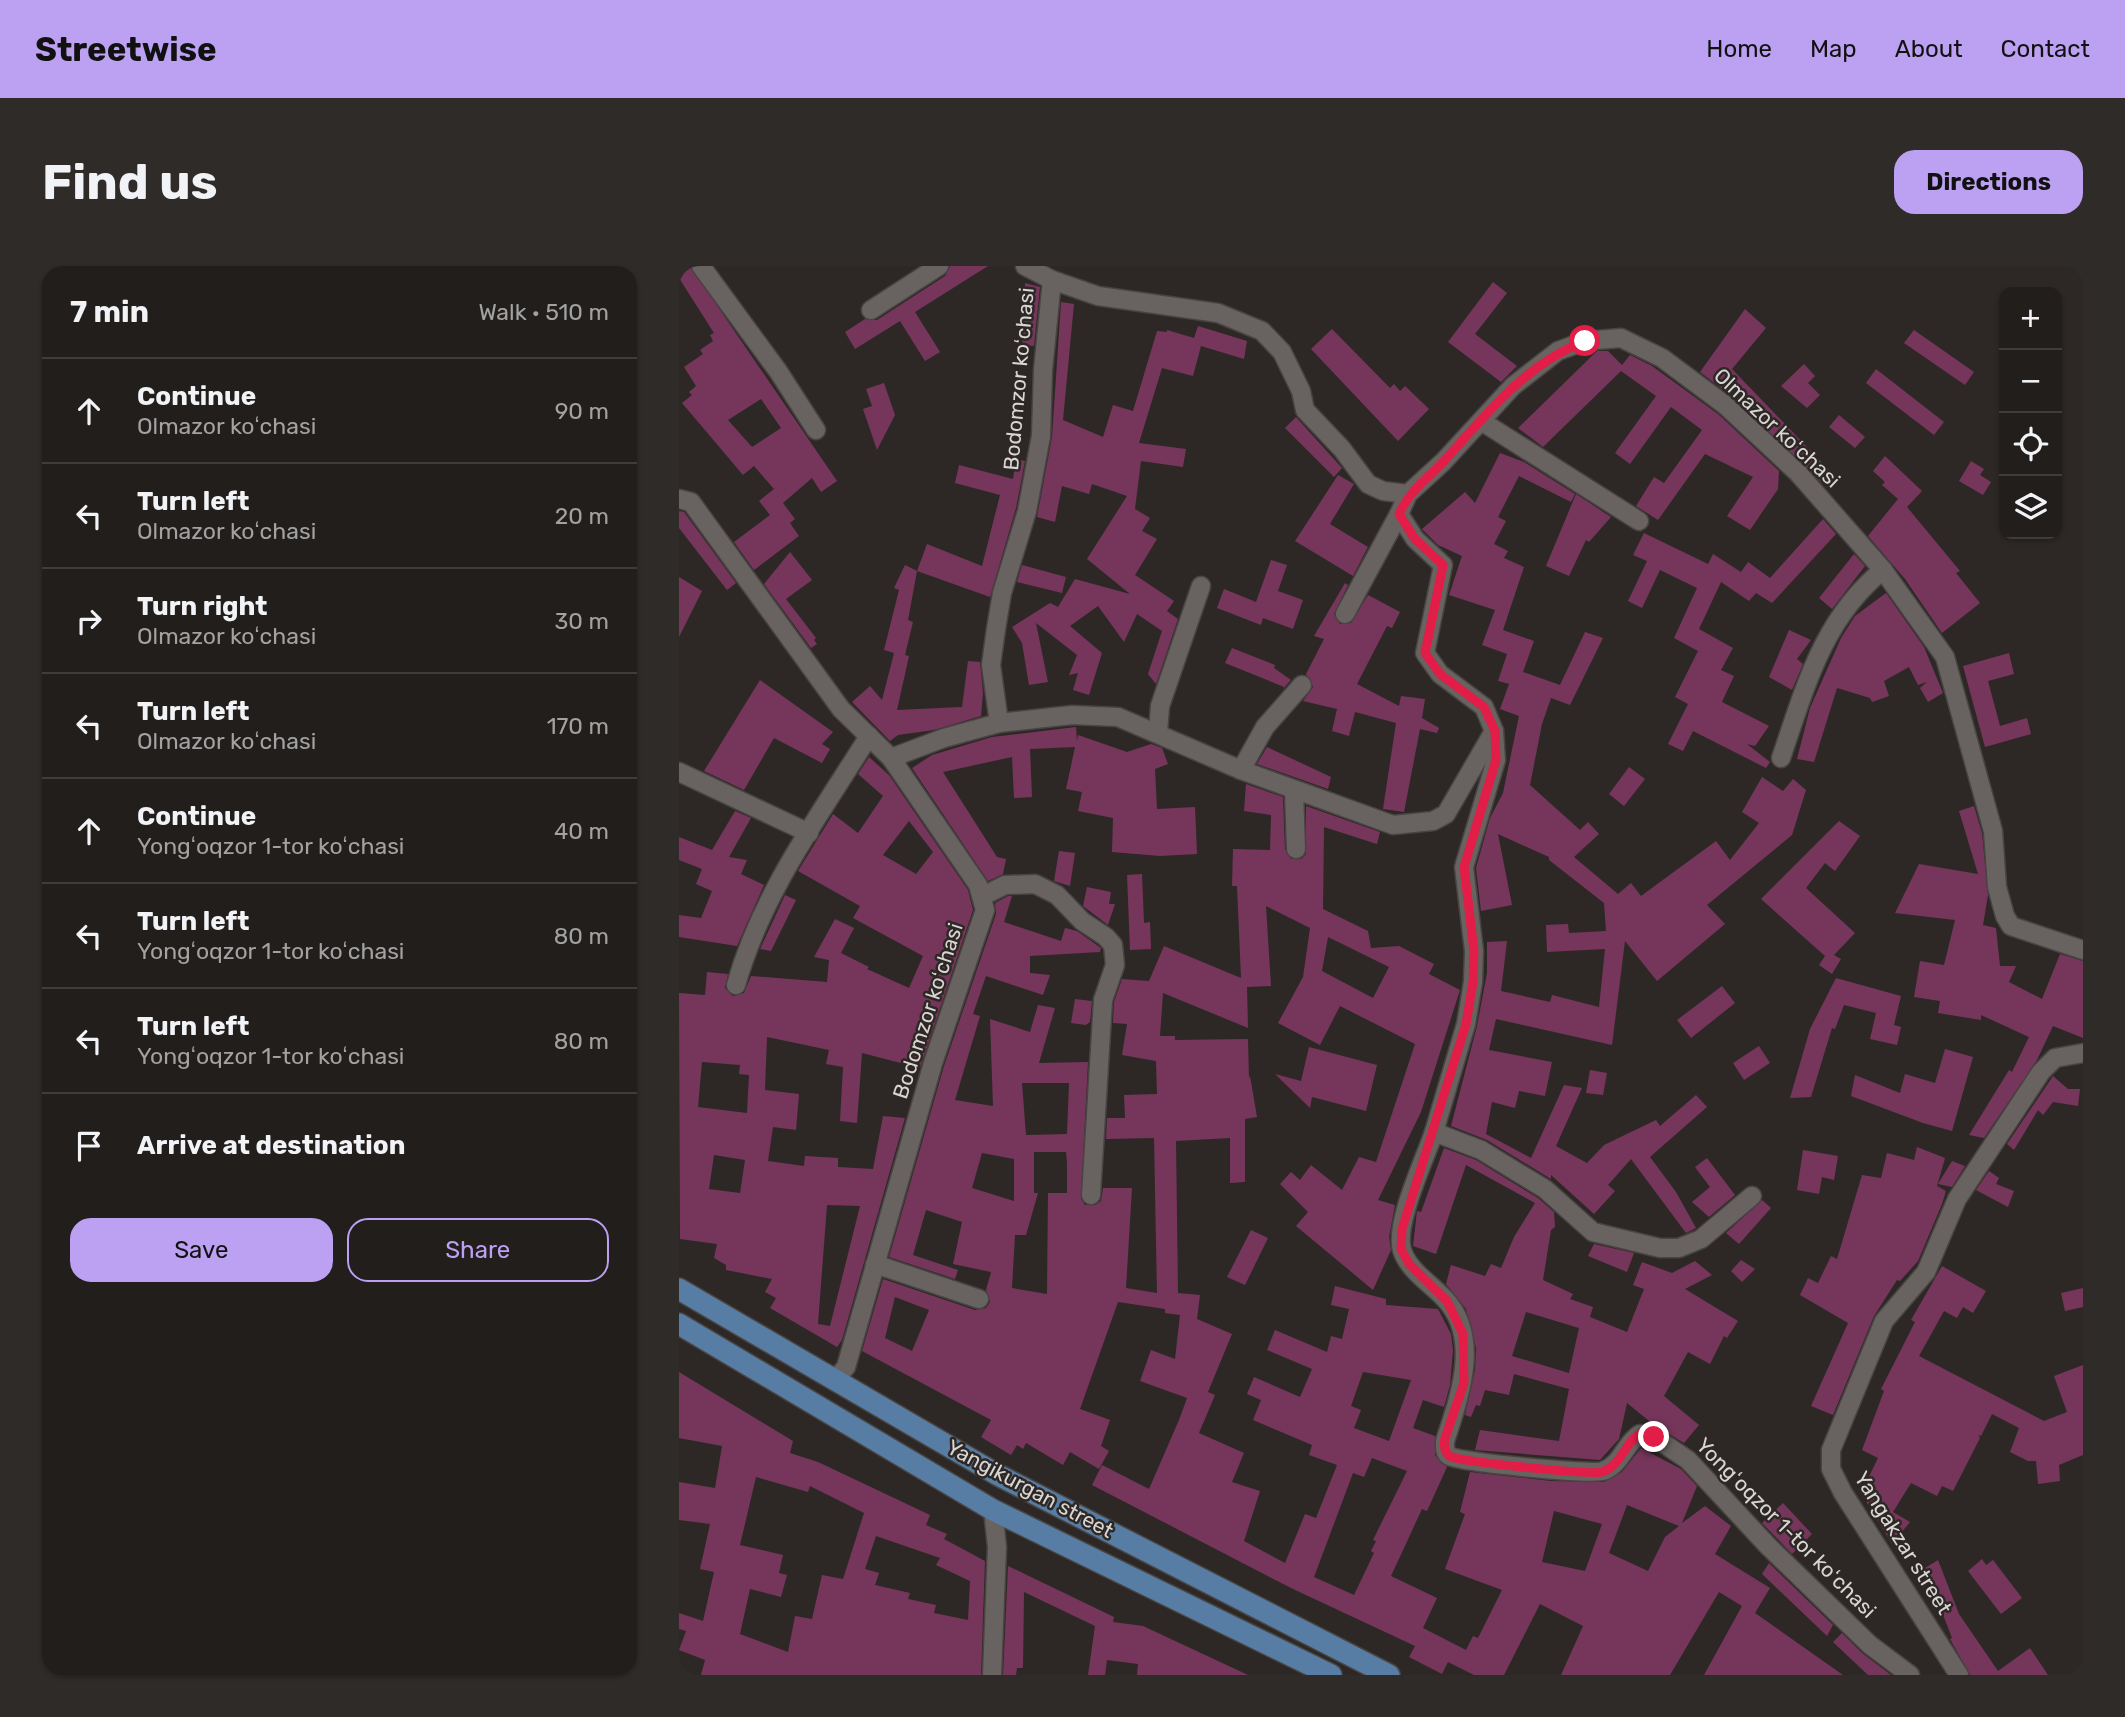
<!DOCTYPE html>
<meta charset="utf-8">
<style>
body{margin:0;font-family:Rubik,sans-serif;background:#2e2b29;color:#f1f3f6}
.controls{position:absolute;right:21px;top:21px;display:grid;overflow:hidden;border-radius:14px;box-shadow:0 2px 5px #0004}
.controls button{width:63px;height:63px;display:grid;place-items:center;padding:0;border:0;border-bottom:2px solid #3f3c3b;background:#221e1c;color:#f1f3f6;font:35px sans-serif}
.stop{position:absolute;width:21px;height:21px;margin:-16px;border:5px solid #e11d48;border-radius:50%;background:#fff}
.stop.end{background:#e11d48;border-color:#fff;box-shadow:0 2px 7px #0008}
.list{margin:0;padding:0;list-style:none}
h2{display:flex;justify-content:space-between;align-items:center;height:91px;margin:0;padding:0 28px;font-size:30px}
h2 small{font-size:23px;font-weight:400;color:#a2a2a3}
.list li{display:grid;grid-template-columns:46px 1fr auto;gap:21px;align-items:center;box-sizing:border-box;height:105px;padding:0 28px;border-top:2px solid #3f3c3b}
.list b{display:block;font-size:26px;white-space:nowrap}
.list p{margin:0;font-size:23px;white-space:nowrap;color:#a2a2a3}
.list em{font-size:23px;font-style:normal;color:#a2a2a3}
.actions{display:flex;gap:14px;padding:21px 28px}
.actions a{flex:1;padding:16px 0;border:2px solid #bca0f2;border-radius:21px;text-align:center;font-size:24px;color:#bca0f2}
.actions .main{background:#bca0f2;color:#111}
.icon{flex:none;width:38px;height:38px;fill:none;stroke:currentColor;stroke-width:2;stroke-linecap:round;stroke-linejoin:round}
.map{position:relative;flex:none;width:1404px;height:1409px;overflow:hidden;border-radius:21px}
header{display:flex;align-items:center;gap:42px;box-sizing:border-box;height:98px;padding:0 35px;background:#bca0f2;color:#111}
header strong{font-size:33px}
nav{display:flex;gap:38px;margin-inline-start:auto;font-size:24px}
.intro{display:flex;align-items:center;justify-content:space-between;box-sizing:border-box;height:168px;padding:0 42px}
h1{margin:0;font-size:49px}
.button{padding:18px 32px;border-radius:21px;background:#bca0f2;color:#111;font-size:24px;font-weight:700}
main{display:flex;gap:42px;padding:0 42px}
aside{flex:1;background:#221e1c;border-radius:21px;box-shadow:0 2px 5px #0004}
.map>svg:first-child{display:block}
.building{fill:#76365b;fill-rule:evenodd}
.lines{fill:none;stroke-linecap:round;stroke-linejoin:round}
.street-casing{stroke:#484442;stroke-width:21}
.primary-casing{stroke:#484442;stroke-width:24}
.street{stroke:#686360;stroke-width:18}
.primary{stroke:#577da4;stroke-width:21}
.route{stroke:#e11d48;stroke-width:9}
.labels{text-anchor:middle;stroke-width:5;stroke-linejoin:round;paint-order:stroke}
.street-label{font-size:21px;fill:#d8d5d3;stroke:#2d2826}
</style>
<header>
<strong>Streetwise</strong>
<nav><a>Home</a><a>Map</a><a>About</a><a>Contact</a></nav>
</header>
<div class="intro"><h1>Find us</h1><a class="button">Directions</a></div>
<main>
<aside>
<h2>7 min<small>Walk · 510 m</small></h2>
<ul class="list">
<li><svg class="icon" aria-label="ahead" viewBox="0 0 24 24"><path d="M12 20V5M6 11l6-6 6 6"/></svg><div><b>Continue</b><p>Olmazor koʻchasi</p></div><em>90 m</em></li>
<li><svg class="icon" aria-label="left" viewBox="0 0 24 24"><path d="M17 20v-9H6M10 6l-5 5 5 5"/></svg><div><b>Turn left</b><p>Olmazor koʻchasi</p></div><em>20 m</em></li>
<li><svg class="icon" aria-label="right" viewBox="0 0 24 24"><path d="M7 20v-9h11M14 6l5 5-5 5"/></svg><div><b>Turn right</b><p>Olmazor koʻchasi</p></div><em>30 m</em></li>
<li><svg class="icon" aria-label="left" viewBox="0 0 24 24"><path d="M17 20v-9H6M10 6l-5 5 5 5"/></svg><div><b>Turn left</b><p>Olmazor koʻchasi</p></div><em>170 m</em></li>
<li><svg class="icon" aria-label="ahead" viewBox="0 0 24 24"><path d="M12 20V5M6 11l6-6 6 6"/></svg><div><b>Continue</b><p>Yongʻoqzor 1-tor koʻchasi</p></div><em>40 m</em></li>
<li><svg class="icon" aria-label="left" viewBox="0 0 24 24"><path d="M17 20v-9H6M10 6l-5 5 5 5"/></svg><div><b>Turn left</b><p>Yongʻoqzor 1-tor koʻchasi</p></div><em>80 m</em></li>
<li><svg class="icon" aria-label="left" viewBox="0 0 24 24"><path d="M17 20v-9H6M10 6l-5 5 5 5"/></svg><div><b>Turn left</b><p>Yongʻoqzor 1-tor koʻchasi</p></div><em>80 m</em></li>
<li><svg class="icon" aria-label="arrive" viewBox="0 0 24 24"><path d="M6 21V4h12l-3 4 3 4H6"/></svg><div><b>Arrive at destination</b></div></li>
</ul>
<div class="actions"><a class="main">Save</a><a>Share</a></div>
</aside>
<div class="map">
<svg width="1404" height="1409" viewBox="0 0 1404 1409">
<rect width="100%" height="100%" fill="#2d2826"/>
<g class="building">
<path d="M0 0H11L158 215 142 226 133 212 104 237 116 253 111 257 120 270 75 304 55 276 91 249 80 235 95 223 75 200 64 209 3 137 13 129 10 126 17 120 5 101 24 88 21 84 34 75 31 69 35 67 0 12ZM82 133 102 162 73 181 49 154Z"/>
<path d="M271 0H309L236 46 261 86 246 95 221 55 176 83 166 66 186 53 198 54 266 10Z"/>
<path d="M814 16 828 27 796 68 838 100 822 116 769 76Z"/>
<path d="M346 17 361 21 355 80 343 79Z"/>
<path d="M382 36 395 38 384 154 424 171 434 139 454 145 478 65 488 66V64L515 72 519 60 568 75 565 93 522 80 514 110 483 102 460 177 507 183 504 201 462 195 456 243 471 252 463 265 478 273 456 309 495 335 488 345 499 353 477 418 469 408 483 365 458 348 445 376 419 340 391 360 423 387 410 429 394 424 399 407 390 409 398 389 357 357 369 416 350 419 343 377 333 361 371 337 379 341 396 313 451 328 408 293 448 230 413 218 410 228 383 220 376 256 358 251 373 171Z"/>
<path d="M1066 43 1087 62 1053 103 1153 207 1143 217 1054 131 1021 106Z"/>
<path d="M653 63 711 122 715 118 721 125 726 120 750 143 719 175 632 83Z"/>
<path d="M1235 64 1295 106 1286 119 1225 77Z"/>
<path d="M918 85H929L943 99 951 89 973 100 1039 148 1100 205 1099 223 1071 264 1048 250 1074 211 1026 188 979 254 957 240 975 211 985 217 1023 164 992 141 951 198 936 187 977 130 942 105 864 181 839 162Z"/>
<path d="M1125 98 1136 110 1129 117 1141 129 1128 142 1102 120Z"/>
<path d="M1197 103 1265 156 1255 169 1187 117Z"/>
<path d="M205 117 216 149 198 184 184 143 193 140 187 123Z"/>
<path d="M1160 149 1186 171 1176 182 1150 161Z"/>
<path d="M617 151 663 202 655 211 606 162Z"/>
<path d="M821 187 845 196 896 228 892 236 840 210 819 251 827 255 815 278 829 285 825 292 845 301 824 364 855 375 844 406 881 419 906 366 924 372 891 439 872 432 863 458 851 519 901 564 909 556 920 568 895 591 939 628 952 617 962 630 1037 575 1051 594 1080 557 1063 546 1083 511 1104 525 1114 513 1127 524 1113 569 1028 639 1046 658 978 715 946 675 933 779 817 753 810 784 873 796 866 830 840 825 836 842 813 836 807 868 852 892 885 819 903 822 877 880 908 897 925 879 977 854 981 860 1017 829 1028 841 971 891 997 926 1017 962 1007 967 952 893 929 919 936 925 915 948 872 909V913L808 874 772 860 798 760 808 707V676L828 675 822 725 871 736 873 729 920 741 926 683 868 686 867 659 889 658 890 667 927 665 925 637 870 594V591L819 568 833 639 802 645 797 602 811 552 824 527 840 450 821 443 830 418 819 415 828 388 803 379 816 344 770 329 783 290 759 279 743 263 786 226 796 237Z"/>
<path d="M1206 190 1243 225 1228 241 1281 305 1277 307 1301 337 1263 367 1226 313 1189 270 1219 233 1203 219 1206 216 1194 205Z"/>
<path d="M337 193 346 195 337 242 311 331 238 305 229 354 234 356 226 389 230 390 218 444 283 441 289 395 301 396 304 427 302 450 255 464 219 469 211 475 173 436 191 420 203 434 215 387 205 384 220 324 215 322 226 299 238 305 248 278 303 300 321 229 276 217 280 199 334 213Z"/>
<path d="M1292 195 1305 203 1301 209 1312 216 1304 229 1280 215Z"/>
<path d="M659 209 675 218 651 258 689 281 674 310 616 275Z"/>
<path d="M897 228 932 251 910 276 907 274 890 310 867 300Z"/>
<path d="M0 245 5 246 57 317 48 324 0 262Z"/>
<path d="M1144 253 1157 268 1093 337 1077 327 1070 335 1042 316 1020 363 1054 382 1042 404 1055 410 1043 436 1090 460 1076 480 1068 478 1091 496 1087 502 1014 465 1004 485 989 478 1009 438 996 431 1019 385 995 372 1018 322 981 304 963 342 949 335 968 295 954 289 965 267 1029 298 1034 288 1062 306 1069 296 1091 312Z"/>
<path d="M111 286 133 314 107 333 137 372 135 374 138 378 132 382 85 318Z"/>
<path d="M1175 288 1186 300 1153 343 1140 332Z"/>
<path d="M592 294 608 299 599 325 624 334 614 363 584 352 582 359 538 342 545 323 577 336Z"/>
<path d="M343 299 387 311 383 327 338 316Z"/>
<path d="M0 311 23 325 0 371Z"/>
<path d="M666 317 669 319 655 348 661 358 672 357 689 329 721 346 713 362 708 360 678 418 720 440 722 430 746 433 743 452 760 462 758 467 741 463 725 546 704 543 717 457 676 446 670 470 653 465 658 443 624 435 634 421 627 408 645 373 635 370Z"/>
<path d="M1207 327 1245 381 1264 427 1249 436 1241 422 1248 416 1239 419 1230 401 1205 415 1210 430 1193 436 1191 432 1158 422 1135 496 1118 493 1131 442 1162 372 1176 350Z"/>
<path d="M1110 364 1132 374 1118 393 1124 398 1113 424 1090 411Z"/>
<path d="M553 382 596 399 595 402 612 414 603 424 605 421 546 397Z"/>
<path d="M1330 387 1335 408 1309 415 1321 460 1348 452 1352 468 1306 481 1284 400Z"/>
<path d="M81 414 154 466 143 478 151 483 143 497 95 472 65 524 25 505Z"/>
<path d="M397 461 398 475 399 469 448 486 472 478 483 482 489 498 476 503 478 543 516 541 518 588 481 590 433 586 434 552 399 545 403 526 387 523 396 481 351 483 353 531 335 532 333 491 264 506 318 591 327 593 324 608 309 615 233 502 253 489 313 471Z"/>
<path d="M588 481 652 511 649 523 578 498Z"/>
<path d="M190 491 210 509 289 624 294 644 241 802 183 787 178 857 161 855 164 801 147 798 150 784 88 771 86 824 120 828 117 864 94 861 89 895 125 900 126 890 159 892V901L194 903 204 850 226 852 163 1074 158 1081 91 1042 97 1032 86 1026 93 1013 47 1004V999L35 992 38 978 1 973 0 727 26 729 28 706 49 708 46 722 54 730 65 727 72 710 148 716 150 694 135 691 156 653 175 662 162 687 190 701 188 703 230 722 244 690 174 652 181 640 119 605 154 548 179 567 204 530 179 508ZM230 555 254 586 237 608 204 589ZM23 796 61 799 60 808 70 809 68 847 19 841ZM35 889 66 894 61 927 30 923ZM148 939 181 940 151 1060 139 1058Z"/>
<path d="M950 501 966 513 945 540 930 528Z"/>
<path d="M567 518 604 531 606 583 612 593H622L627 588V540L701 566 698 578 645 561 644 643 689 665 692 682 720 680 755 698 750 708 781 724 742 846 699 934 716 939 710 971 712 984 694 1024 617 960 629 946 601 918 612 906 621 914 632 899 663 924 680 891 697 896 736 778 661 740 641 779 599 757 624 711 631 662 587 640 592 720 568 721 569 762 484 727 481 770H496V774L569 773 570 812 571 810 578 851 566 853V916L551 917V872L497 875 499 1027 521 1029 518 1053 553 1068 529 1126 536 1129 520 1167 565 1187 553 1216 581 1225 565 1275 606 1297 626 1248 637 1252 658 1199 630 1189 633 1179 574 1154 582 1134 568 1128 575 1111 621 1131 633 1103 588 1084 596 1064 648 1086 652 1070 663 1073 670 1043 652 1039 656 1020 707 1033V1039L759 1043 772 1068 774 1084 771 1119 765 1141 744 1134 734 1162 756 1170V1189L768 1201 748 1245 743 1243 712 1310 758 1332 744 1362 787 1384 794 1370 799 1372 823 1324 766 1303 786 1248 781 1246 791 1206 872 1215 925 1216 943 1206 962 1182 1002 1203 1018 1220 1003 1257 1026 1240 1052 1260 1036 1288 1091 1322 1076 1347 1164 1409H1025L1063 1340 1040 1326 991 1409H882L904 1360 861 1338 825 1409H795L769 1396 763 1408 730 1391 736 1380 612 1322 413 1219 423 1199 470 1223 500 1154 508 1132 461 1115 472 1084 496 1093 501 1049 486 1047V1043L439 1036 401 1143 431 1154 422 1180 430 1185 420 1203 391 1186 384 1199 347 1177 344 1183 338 1179 332 1189 302 1171 312 1154 183 1085 204 1013 296 1044 307 1042 311 1036 307 1024 312 1006 274 998 283 956 247 944 234 989 279 1004 276 1013 210 991 265 800 317 648 316 637 329 630H333L325 656 382 675 386 662 398 665 422 682 421 686 351 690V707L371 709 364 729 307 710 294 748 301 750 276 834 314 840 311 753 351 766 359 739 376 742 360 797 409 796 402 933 406 939H416L422 935 424 922H453L447 1022 478 1027 475 872 427 873 428 852H446L445 829 478 828 477 795 443 789 448 758 434 757 435 736 443 713 470 715 485 680 562 712 558 620H553L554 583 591 584 592 549 565 545ZM649 671 710 701 694 732 643 705ZM343 817H390L388 868 347 869ZM355 886H387L388 897V927H369L368 1028 333 1022 336 969H347L359 927H355ZM303 887 335 893V935L293 922ZM216 1031 250 1044 233 1085 206 1072ZM684 1106 732 1114 710 1175 675 1162 682 1144 672 1140ZM693 1192 728 1205 694 1274 697 1275 692 1285 695 1287 675 1329 635 1311 674 1207 685 1211ZM948 1239 1000 1260 986 1271 969 1305 930 1287ZM875 1245 923 1258 906 1305 863 1296Z"/>
<path d="M1295 540 1303 567 1309 629 1304 659 1317 662 1321 700H1337L1330 716 1363 733 1381 688 1404 695V772L1374 760 1358 794 1305 872 1290 869 1330 804 1333 806 1350 771 1302 749V754L1259 747 1261 735 1235 731 1241 695 1265 699 1276 654 1216 647 1240 598 1299 608 1280 545Z"/>
<path d="M56 545 72 552 50 591 68 594 62 608 85 619 58 680 0 671V649L22 652 33 625 17 618 23 603 0 594V571L33 584Z"/>
<path d="M1160 555 1181 570 1156 605 1146 597 1127 622 1176 667 1155 689 1162 693 1153 708 1140 699 1146 690 1082 633Z"/>
<path d="M380 585 396 587 391 620 375 615Z"/>
<path d="M463 608 465 657 471 656 472 683 451 684 448 609Z"/>
<path d="M408 621 432 626 430 638H436L429 659 404 640Z"/>
<path d="M106 629 117 634 92 685 81 683Z"/>
<path d="M1157 712 1222 730 1215 759 1222 761 1218 779 1191 773 1197 747 1165 739 1156 763 1153 762 1132 831 1111 832 1131 763Z"/>
<path d="M1043 720 1056 737 1012 772 998 754Z"/>
<path d="M396 733 413 735 411 756 407 759 392 757Z"/>
<path d="M1080 780 1091 797 1065 814 1054 797Z"/>
<path d="M630 781 698 799 687 845 633 831 631 842 596 808 622 815Z"/>
<path d="M1266 783 1294 791 1273 865 1244 857 1172 830 1176 809 1221 827 1226 808 1256 817Z"/>
<path d="M911 804 928 807 924 829 907 827Z"/>
<path d="M1374 810 1389 823H1401L1399 840 1374 836 1364 849 1359 844 1335 884 1328 878Z"/>
<path d="M1238 881 1266 892 1258 920 1267 925 1263 938 1239 995 1221 1015 1218 1014 1195 1050 1154 1149 1132 1140 1169 1057 1121 1029 1129 1012 1139 1017 1152 990 1158 993 1183 909 1202 912 1208 887 1235 894Z"/>
<path d="M765 882 797 894 859 932 875 946 876 961 872 964 864 1014 894 1028 891 1033 914 1041 911 1051 948 1066 965 1023 954 1019 963 996 993 1007 1016 995 1033 1009 1006 1023 1059 1055 1048 1072 1045 1070 1031 1098 1009 1086 985 1130 1020 1159 1005 1177 975 1159 948 1137 940 1173 921 1194 796 1184 801 1164 880 1175 890 1123 835 1108 830 1129 806 1124 801 1140 797 1139 792 1151 786 1149 796 1104 797 1082 787 1043 767 1018 772 999 806 1010 812 998 822 1002 835 971 856 937 787 899 757 988 734 980 738 945 742 946ZM847 1046 900 1062 890 1107 833 1090Z"/>
<path d="M1124 884 1159 890 1155 914 1143 911 1140 928 1118 924Z"/>
<path d="M1028 892 1056 929 1030 951 1013 936 1031 921 1016 901Z"/>
<path d="M1273 895 1286 900 1273 921 1259 918Z"/>
<path d="M1310 905 1320 912 1317 918 1335 925 1329 941 1297 924Z"/>
<path d="M1083 934 1092 942 1060 978 1047 967Z"/>
<path d="M572 964 589 972 566 1019 548 1011Z"/>
<path d="M915 978 955 987 948 1006 909 990Z"/>
<path d="M1062 994 1076 1003 1063 1016 1052 1005Z"/>
<path d="M1263 1000 1307 1025 1294 1047 1284 1041 1278 1052 1265 1045 1240 1090 1365 1155 1388 1146 1375 1110 1404 1099V1189L1380 1199 1381 1215 1359 1218 1357 1195H1349L1331 1186 1340 1162 1313 1148 1302 1170 1299 1169 1301 1172 1274 1225 1263 1220 1258 1230 1232 1217 1214 1246 1231 1256 1213 1278 1182 1227 1199 1192 1183 1184 1205 1125 1202 1123 1236 1056 1232 1054Z"/>
<path d="M1404 1022V1041L1386 1045 1382 1027Z"/>
<path d="M0 1106 114 1175 111 1187 139 1196 251 1249 247 1259 268 1268 265 1273 306 1295 302 1409H22L26 1394 0 1384 7 1365 0 1363V1347L24 1355 35 1306 21 1303 31 1258 0 1254V1216L36 1222 43 1180 0 1172ZM77 1211 129 1226 131 1220 185 1247 164 1313 143 1309 133 1353 116 1350 109 1386 61 1368 71 1323 102 1331 108 1309 100 1307 104 1289 61 1279ZM197 1270 261 1292 257 1299 291 1315 289 1354 255 1347 257 1339 229 1333 231 1327 196 1319 200 1307 186 1303Z"/>
<path d="M1104 1237 1133 1268 1113 1288 1083 1257Z"/>
<path d="M1303 1293 1307 1299 1314 1294 1343 1332 1322 1348 1289 1305Z"/>
<path d="M1259 1294 1280 1348 1319 1405 1351 1382 1369 1409H1291L1271 1373 1273 1372 1246 1302Z"/>
<path d="M1090 1297 1154 1359 1148 1370 1083 1308Z"/>
<path d="M329 1300 435 1351 434 1356 464 1360 569 1409H458L459 1398 428 1394 426 1409H409L416 1360 345 1326 344 1402H338L337 1409H324Z"/>
<path d="M1163 1367 1183 1387 1212 1409H1189L1154 1376Z"/>
</g>
<g class="lines">
<g class="street-casing">
<g id="street">
<path d="M22 0 99 105 137 164"/>
<path d="M373 14 419 30 539 47 583 65 603 86 622 125 626 144 663 183 689 218 704 225 729 228"/>
<path d="M192 44 260 0"/>
<path d="M802 155 960 255"/>
<path d="M0 233 12 236 162 443 212 492"/>
<path d="M666 348 720 248"/>
<path d="M320 457 393 449 439 451 562 504 714 559 754 555 767 548 815 465"/>
<path d="M479 466 481 440 522 320"/>
<path d="M1102 492C1126 422 1144 352 1204 304"/>
<path d="M562 504 586 461 623 419"/>
<path d="M0 506 130 567"/>
<path d="M615 525 617 583"/>
<path d="M304 630 326 619 356 618 378 629 403 655 427 671 434 679 436 699 424 734 412 929"/>
<path d="M57 719C83 627 140 550 190 470"/>
<path d="M755 866C746 893 715 958 723 984 729 1004 752 1018 765 1032 803 1071 780 1132 766 1175 766 1181 765 1186 770 1190 777 1196 914 1209 924 1205 943 1198 946 1177 961 1168L975 1171 1009 1194 1089 1280 1191 1379 1231 1409"/>
<path d="M1073 930 1022 973 1000 982H981L914 966 866 923 802 884 755 866 787 758 794 716 795 685 785 601 817 494 815 465 805 441 761 408 746 387 764 299 736 273 720 248 729 228 764 196 834 120 879 85 906 75 942 72 983 92 1046 139 1119 207 1204 304 1266 391 1314 565 1318 621 1326 650 1332 660 1404 684"/>
<path d="M196 998 300 1033"/>
<path d="M155 1115 167 1101 254 797 306 644 299 619 212 492 265 472 320 457 312 399 317 363 323 327 348 245 362 170 364 104 373 14 346 0"/>
<path d="M313 1409 318 1281 314 1244"/>
<path d="M1280 1409 1164 1227 1152 1203V1184L1205 1055 1247 1006 1278 933 1362 806 1376 792 1404 787"/>
</g>
</g>
<g class="primary-casing">
<g id="primary">
<path d="M0 1023 319 1209 710 1409"/>
<path d="M0 1058 314 1244 652 1409"/>
</g>
</g>
<use href="#street" class="street"/>
<use href="#primary" class="primary"/>
</g>
<g class="lines">
<path class="route" d="M906 75C846 98 807 149 765 195 747 214 731 224 720 248L736 273 764 299 746 387 761 408 805 441 816 465 817 494 785 601 795 685 794 716 787 758 723 963 722 983 730 998 768 1035 784 1068 785 1117 765 1175 766 1184 770 1190C782 1196 912 1209 923 1206 943 1199 945 1177 961 1168L975 1171"/>
</g>
<g class="labels">
<g class="street-label">
<text transform="translate(340 113) rotate(-85)" y="7">Bodomzor koʻchasi</text>
<text transform="translate(1098 162) rotate(43)" y="7">Olmazor koʻchasi</text>
<text transform="translate(249 745) rotate(-72)" y="7">Bodomzor koʻchasi</text>
<text transform="translate(351 1223) rotate(28)" y="7">Yangikurgan street</text>
<text transform="translate(1107 1262) rotate(45)" y="7">Yongʻoqzor 1-tor koʻchasi</text>
<text transform="translate(1224 1277) rotate(58)" y="7">Yangakzar street</text>
</g>
</g>
</svg>
<div class="controls">
<button>+</button>
<button>−</button>
<button><svg class="icon" aria-label="locate" viewBox="0 0 24 24"><circle cx="12" cy="12" r="6"/><path d="M12 2v4M12 18v4M2 12h4M18 12h4"/></svg></button>
<button><svg class="icon" aria-label="layers" viewBox="0 0 24 24"><path d="M12 4l9 5-9 5-9-5zM3 14l9 5 9-5"/></svg></button>
</div>
<div class="stop" style="left:906px;top:75px"></div>
<div class="stop end" style="left:975px;top:1171px"></div>
</div>
</main>
